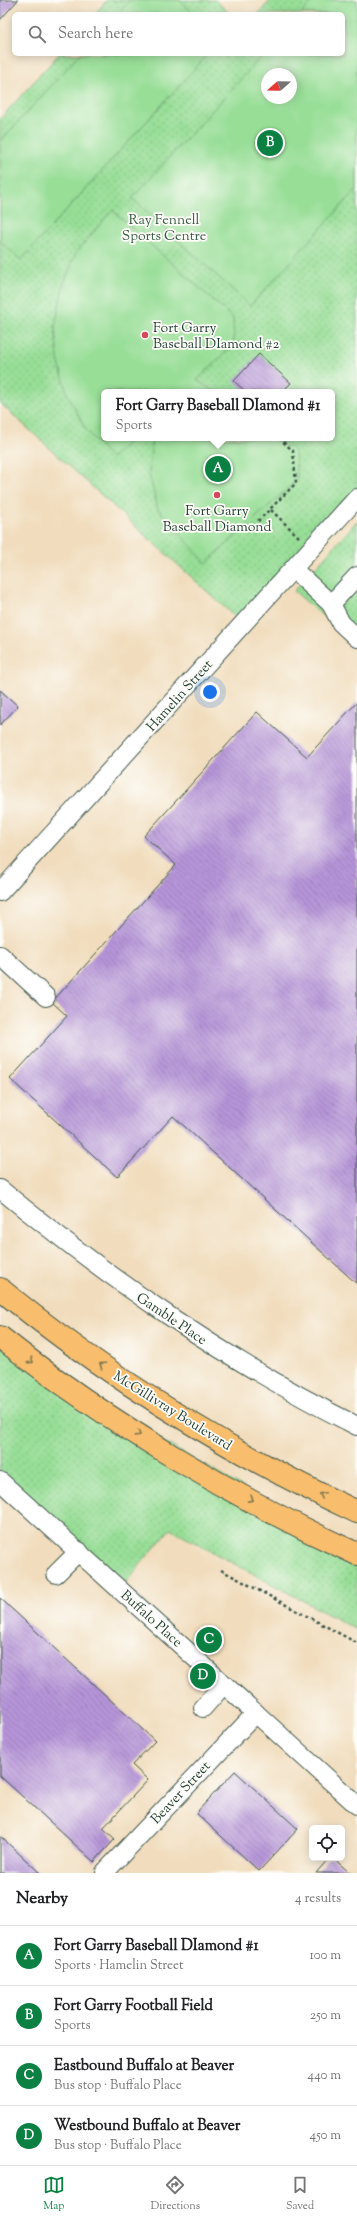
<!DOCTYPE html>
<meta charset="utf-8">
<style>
body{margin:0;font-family:"Sorts Mill Goudy",serif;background:#f2f2f2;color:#202124}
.controls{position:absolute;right:12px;bottom:12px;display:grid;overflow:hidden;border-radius:6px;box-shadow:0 2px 10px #0003}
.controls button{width:36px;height:36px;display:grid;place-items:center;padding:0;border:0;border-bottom:1px solid #e0e0e0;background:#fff;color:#202124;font:20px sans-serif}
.compass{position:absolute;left:261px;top:68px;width:36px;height:36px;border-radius:50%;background:#fff;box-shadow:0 2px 10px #0003;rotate:250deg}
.you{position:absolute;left:210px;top:692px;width:14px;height:14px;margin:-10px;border:3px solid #fff;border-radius:50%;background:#1a73e8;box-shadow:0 0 0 6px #1a73e833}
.badge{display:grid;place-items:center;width:26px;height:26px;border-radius:50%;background:#0b8043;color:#fff;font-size:13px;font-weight:700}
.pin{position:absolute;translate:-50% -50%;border:2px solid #fff;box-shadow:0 1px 4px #0006}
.popup{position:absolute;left:101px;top:389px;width:234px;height:52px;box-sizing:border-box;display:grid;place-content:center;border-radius:6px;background:#fff;filter:drop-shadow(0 1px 3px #0005);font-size:13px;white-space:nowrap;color:#757577}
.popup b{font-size:15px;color:#202124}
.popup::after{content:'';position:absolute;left:50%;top:100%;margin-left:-8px;border:8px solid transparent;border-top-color:#fff}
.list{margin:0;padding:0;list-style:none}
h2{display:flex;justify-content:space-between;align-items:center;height:52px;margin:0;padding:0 16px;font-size:17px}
h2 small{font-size:13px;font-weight:400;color:#757577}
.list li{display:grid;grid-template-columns:26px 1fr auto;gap:12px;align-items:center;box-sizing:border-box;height:60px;padding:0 16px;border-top:1px solid #e0e0e0}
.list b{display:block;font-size:15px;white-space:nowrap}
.list p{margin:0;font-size:13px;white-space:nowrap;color:#757577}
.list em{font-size:13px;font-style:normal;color:#757577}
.icon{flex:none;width:22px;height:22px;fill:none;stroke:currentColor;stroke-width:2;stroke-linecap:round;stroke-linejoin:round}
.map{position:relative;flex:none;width:357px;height:1873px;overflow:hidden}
.search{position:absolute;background:#fff;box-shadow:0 2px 10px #0003;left:12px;right:12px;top:12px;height:44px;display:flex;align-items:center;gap:10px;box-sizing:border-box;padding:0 14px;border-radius:6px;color:#757577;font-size:15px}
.sheet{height:292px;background:#fff}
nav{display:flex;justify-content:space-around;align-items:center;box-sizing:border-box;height:56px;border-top:1px solid #e0e0e0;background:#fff;font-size:11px;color:#757577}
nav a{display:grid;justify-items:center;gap:2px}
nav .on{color:#0b8043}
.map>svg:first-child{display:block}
.green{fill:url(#green-dots);stroke:#5c8e66;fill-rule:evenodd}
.pitch{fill:#98de97;stroke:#5c8e66;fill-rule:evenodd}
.building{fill:url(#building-back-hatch)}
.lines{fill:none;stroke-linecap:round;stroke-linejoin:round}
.minor-casing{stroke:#3e5549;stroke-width:20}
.major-casing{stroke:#3e5549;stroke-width:24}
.path{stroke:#3e5549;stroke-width:2.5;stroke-dasharray:3 3;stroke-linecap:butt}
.minor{stroke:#fff;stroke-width:18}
.major{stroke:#f9be6d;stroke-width:22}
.oneway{stroke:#81774e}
.poi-dot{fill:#d1495b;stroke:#fdfcf7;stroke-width:1.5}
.labels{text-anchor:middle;stroke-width:3.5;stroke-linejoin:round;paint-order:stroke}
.park-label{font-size:14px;fill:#375d48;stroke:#fdfcf7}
.poi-label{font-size:14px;fill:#1f3d34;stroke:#fdfcf7;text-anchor:start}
.street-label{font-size:14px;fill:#1f3d34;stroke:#fdfcf7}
</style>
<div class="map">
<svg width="357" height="1873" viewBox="0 0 357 1873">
<defs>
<pattern id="green-dots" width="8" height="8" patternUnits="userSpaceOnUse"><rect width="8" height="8" fill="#98de97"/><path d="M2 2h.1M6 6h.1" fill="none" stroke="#83bf83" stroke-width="1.8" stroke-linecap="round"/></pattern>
<pattern id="building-back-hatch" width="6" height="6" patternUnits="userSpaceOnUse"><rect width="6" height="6" fill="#b694d8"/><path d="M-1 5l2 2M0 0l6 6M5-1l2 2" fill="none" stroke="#937ab0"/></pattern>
</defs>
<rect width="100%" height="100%" fill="#fdfcf7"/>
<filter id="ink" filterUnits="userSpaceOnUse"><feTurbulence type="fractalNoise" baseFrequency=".025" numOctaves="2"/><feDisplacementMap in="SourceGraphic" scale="8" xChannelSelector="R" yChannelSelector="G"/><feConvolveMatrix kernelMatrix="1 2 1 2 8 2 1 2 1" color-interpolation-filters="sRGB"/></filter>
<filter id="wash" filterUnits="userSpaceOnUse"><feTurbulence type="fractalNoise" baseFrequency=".012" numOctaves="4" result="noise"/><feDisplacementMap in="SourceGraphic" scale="16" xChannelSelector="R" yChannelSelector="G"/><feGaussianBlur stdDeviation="0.9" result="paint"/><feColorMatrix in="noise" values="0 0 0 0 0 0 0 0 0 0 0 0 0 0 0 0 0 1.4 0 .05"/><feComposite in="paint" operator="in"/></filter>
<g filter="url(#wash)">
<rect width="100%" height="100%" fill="#f1ddbd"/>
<g class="green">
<path d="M107 0H215L230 14H95Z"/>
<path d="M271 0H357V498L243 624 0 403V119L59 54H343V14H258ZM267 74H291V98H267ZM104 392H332V438H104Z"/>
<path d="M357 521V645L294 591Z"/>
<path d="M0 1337 59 1381 357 1554V1630L170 1529 120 1589 0 1481Z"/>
</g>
<g class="pitch">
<path d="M130 0H179L194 14H117Z"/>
<path d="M313 0H357V189L250 306 132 198 264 54H343V14H301ZM267 74H291V98H267Z"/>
<path d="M80 54H208L21 260 0 241V142Z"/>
<path d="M112 210 233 318 234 344 197 380 214 392H104V438H133L111 458 86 430 67 393 58 359 55 327 63 286 76 253Z"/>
<path d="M152 438H278L295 451 297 480 206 563 158 509 149 474Z"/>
</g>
<g id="blocks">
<g class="building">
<path d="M0 0H18L0 20Z"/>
<path d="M259 354 291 383 282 392H246L234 381Z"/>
<path d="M0 690 18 706 0 725Z"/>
<path d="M357 702V1284L173 1116 117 1177 10 1079 67 1016 52 1002 176 865 144 836 257 712 307 757Z"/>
<path d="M0 1598 155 1741 132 1765 148 1780 103 1828 115 1839 94 1862 0 1776Z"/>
<path d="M235 1771 298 1829 259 1871 196 1813Z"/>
<path d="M0 1836 40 1873H0Z"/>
<path d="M329 1858H333L350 1873H316Z"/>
</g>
</g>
</g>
<g filter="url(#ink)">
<use href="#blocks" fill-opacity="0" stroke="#3e5549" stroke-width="1"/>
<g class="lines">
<g class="minor-casing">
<g id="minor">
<path d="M293 569 331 604 357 576"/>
<path d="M331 604 341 623 357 638"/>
<path d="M0 892 357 498"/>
<path d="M0 955 46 997"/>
<path d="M0 1189C112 1281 227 1361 357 1426"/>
<path d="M0 1481 357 1805"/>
<path d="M56 1574 79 1551"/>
<path d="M203 1708 224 1684"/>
<path d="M105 1872 256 1713"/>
</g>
</g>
<g class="major-casing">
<g id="major">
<path d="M0 1289C109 1378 230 1452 357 1512"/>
<path d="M0 1337C106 1421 234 1498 357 1554"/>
</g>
</g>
<g class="path">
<path d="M271 510 301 539"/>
<path d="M258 521 296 483 293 451 279 438"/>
<path d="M221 1570 357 1643"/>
</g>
<use href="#minor" class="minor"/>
<use href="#major" class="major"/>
</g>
<defs><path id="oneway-chevron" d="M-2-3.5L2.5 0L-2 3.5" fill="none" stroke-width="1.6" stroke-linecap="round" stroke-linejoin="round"/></defs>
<g class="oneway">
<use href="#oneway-chevron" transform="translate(31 1361) rotate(36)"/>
<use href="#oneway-chevron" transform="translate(102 1365) rotate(-145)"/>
<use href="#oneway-chevron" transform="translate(138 1434) rotate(32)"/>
<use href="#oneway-chevron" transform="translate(322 1495) rotate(-154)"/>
<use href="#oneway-chevron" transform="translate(251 1499) rotate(28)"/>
</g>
</g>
<g class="poi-dot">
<circle cx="145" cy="335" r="4"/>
<circle cx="217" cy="495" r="4"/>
</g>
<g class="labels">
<g class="park-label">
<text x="164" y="224">Ray Fennell<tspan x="164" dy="16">Sports Centre</tspan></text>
</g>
<g class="poi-label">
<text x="153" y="332">Fort Garry<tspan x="153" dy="16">Baseball DIamond #2</tspan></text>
<text x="217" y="515" text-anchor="middle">Fort Garry<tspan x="217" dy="16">Baseball Diamond</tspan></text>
</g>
<g class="street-label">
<text transform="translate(179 695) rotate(-48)" y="5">Hamelin Street</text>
<text transform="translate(172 1318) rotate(34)" y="5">Gamble Place</text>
<text transform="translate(173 1410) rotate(32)" y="5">McGillivray Boulevard</text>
<text transform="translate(152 1618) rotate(42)" y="5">Buffalo Place</text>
<text transform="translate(180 1792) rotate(-47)" y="5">Beaver Street</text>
</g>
</g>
</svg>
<div class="controls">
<button><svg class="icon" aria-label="locate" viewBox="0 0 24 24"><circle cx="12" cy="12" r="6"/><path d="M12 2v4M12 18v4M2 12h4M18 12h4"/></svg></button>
</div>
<svg class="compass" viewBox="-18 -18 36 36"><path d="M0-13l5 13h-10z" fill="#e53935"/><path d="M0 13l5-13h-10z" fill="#757577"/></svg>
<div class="you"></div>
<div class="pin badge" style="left:218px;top:469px">A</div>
<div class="popup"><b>Fort Garry Baseball DIamond #1</b>Sports</div>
<div class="pin badge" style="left:270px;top:143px">B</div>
<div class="pin badge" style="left:209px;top:1640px">C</div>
<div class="pin badge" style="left:203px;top:1676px">D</div>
<div class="search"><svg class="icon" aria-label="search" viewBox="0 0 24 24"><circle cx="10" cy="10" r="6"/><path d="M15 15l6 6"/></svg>Search here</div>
</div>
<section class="sheet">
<h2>Nearby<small>4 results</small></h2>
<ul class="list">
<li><span class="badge">A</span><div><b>Fort Garry Baseball DIamond #1</b><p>Sports · Hamelin Street</p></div><em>100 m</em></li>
<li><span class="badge">B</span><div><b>Fort Garry Football Field</b><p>Sports</p></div><em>250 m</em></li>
<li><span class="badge">C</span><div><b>Eastbound Buffalo at Beaver</b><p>Bus stop · Buffalo Place</p></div><em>440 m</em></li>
<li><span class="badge">D</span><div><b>Westbound Buffalo at Beaver</b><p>Bus stop · Buffalo Place</p></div><em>450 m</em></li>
</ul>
</section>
<nav>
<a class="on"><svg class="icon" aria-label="map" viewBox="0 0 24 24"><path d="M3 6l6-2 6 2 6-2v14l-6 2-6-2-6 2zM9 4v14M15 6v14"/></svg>Map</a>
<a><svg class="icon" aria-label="directions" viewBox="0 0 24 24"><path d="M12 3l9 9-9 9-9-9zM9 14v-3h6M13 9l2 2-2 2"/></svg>Directions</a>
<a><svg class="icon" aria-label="saved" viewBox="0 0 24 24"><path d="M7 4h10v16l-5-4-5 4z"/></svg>Saved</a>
</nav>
